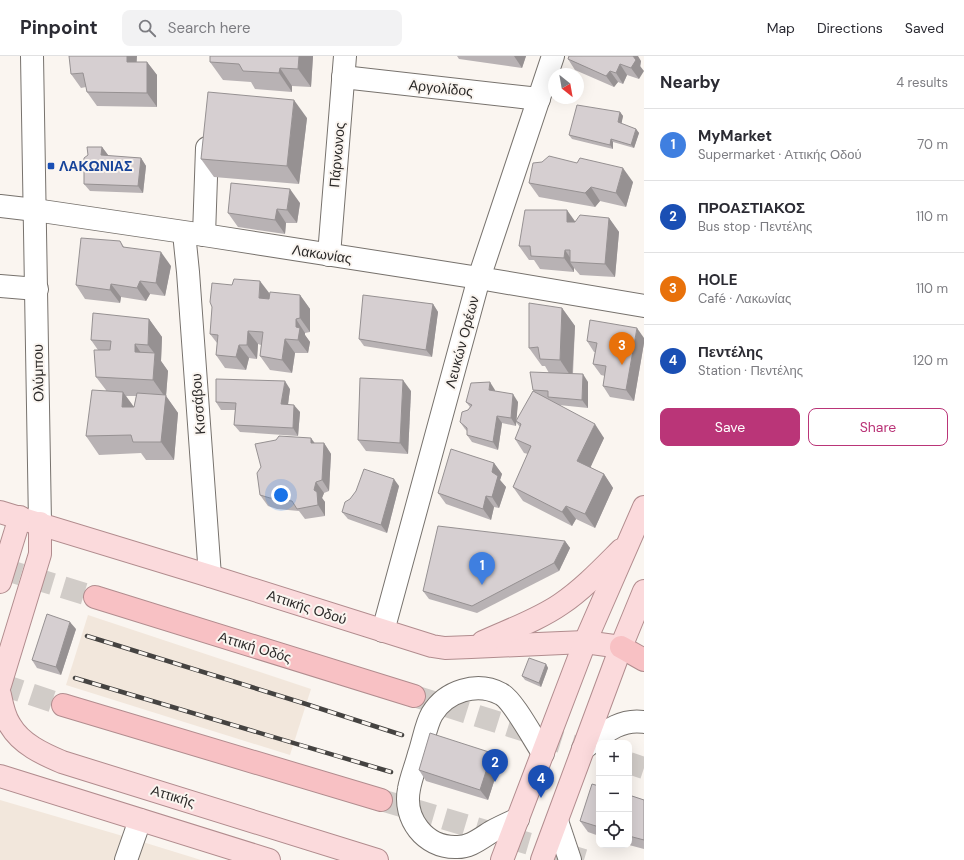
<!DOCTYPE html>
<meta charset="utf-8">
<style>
body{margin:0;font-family:"DM Sans",sans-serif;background:#f2f2f3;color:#2b2b33}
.controls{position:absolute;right:12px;bottom:12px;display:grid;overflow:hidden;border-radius:8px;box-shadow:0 4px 16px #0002}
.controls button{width:36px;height:36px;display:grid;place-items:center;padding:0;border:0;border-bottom:1px solid #e1e1e2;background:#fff;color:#2b2b33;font:20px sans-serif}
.compass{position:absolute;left:548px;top:12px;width:36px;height:36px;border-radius:50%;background:#fff;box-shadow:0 4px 16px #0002;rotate:149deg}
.you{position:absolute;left:281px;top:439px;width:14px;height:14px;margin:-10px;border:3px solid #fff;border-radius:50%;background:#1a73e8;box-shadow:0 0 0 6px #1a73e833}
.badge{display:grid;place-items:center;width:26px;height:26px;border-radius:50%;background:#ba3578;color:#fff;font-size:13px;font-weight:700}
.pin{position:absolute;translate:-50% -33px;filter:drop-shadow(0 1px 2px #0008)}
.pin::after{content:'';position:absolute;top:21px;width:14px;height:12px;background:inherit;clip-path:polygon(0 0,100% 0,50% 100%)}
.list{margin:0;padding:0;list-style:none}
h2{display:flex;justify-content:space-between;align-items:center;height:52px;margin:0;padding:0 16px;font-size:17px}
h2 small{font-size:13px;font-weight:400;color:#7c7c81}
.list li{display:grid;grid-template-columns:26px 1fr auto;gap:12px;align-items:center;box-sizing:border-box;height:72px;padding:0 16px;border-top:1px solid #e1e1e2}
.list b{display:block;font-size:15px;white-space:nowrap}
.list p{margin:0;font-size:13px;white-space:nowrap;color:#7c7c81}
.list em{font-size:13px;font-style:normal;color:#7c7c81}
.actions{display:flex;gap:8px;padding:12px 16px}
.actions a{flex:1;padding:9px 0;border:1px solid #ba3578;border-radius:8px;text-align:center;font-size:14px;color:#ba3578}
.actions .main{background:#ba3578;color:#fff}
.icon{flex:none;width:22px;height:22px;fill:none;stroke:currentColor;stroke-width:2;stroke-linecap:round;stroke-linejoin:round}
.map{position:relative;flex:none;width:644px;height:804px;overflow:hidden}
header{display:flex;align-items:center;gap:24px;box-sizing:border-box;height:56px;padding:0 20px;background:#fff;border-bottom:1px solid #e1e1e2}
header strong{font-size:19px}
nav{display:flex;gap:22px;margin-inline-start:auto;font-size:14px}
.search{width:280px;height:36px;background:#f2f2f3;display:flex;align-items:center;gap:10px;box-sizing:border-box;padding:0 14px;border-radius:8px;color:#7c7c81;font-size:15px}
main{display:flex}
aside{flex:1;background:#fff}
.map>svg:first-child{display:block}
.built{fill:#f2e7dc}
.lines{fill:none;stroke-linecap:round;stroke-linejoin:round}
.highway-tunnel{stroke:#d1ccc8;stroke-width:22;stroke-dasharray:22 11;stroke-linecap:butt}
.minor-casing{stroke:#77726d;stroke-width:24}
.major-casing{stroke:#b18c8e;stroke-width:24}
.highway-casing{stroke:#b18c8e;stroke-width:24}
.minor{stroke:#fff;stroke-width:22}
.major{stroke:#fbdadc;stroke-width:22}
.highway{stroke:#f8c1c4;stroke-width:22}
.rail-casing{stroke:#454341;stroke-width:4.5}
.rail{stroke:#faf5f0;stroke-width:3;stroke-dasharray:9;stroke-linecap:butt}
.wall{fill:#b8b2b4;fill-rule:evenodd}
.shaded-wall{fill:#969192}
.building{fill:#d6cfd1;stroke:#969192}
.transit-dot{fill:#1a4fb4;stroke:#faf5f0;stroke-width:1.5}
.labels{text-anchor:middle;stroke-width:4;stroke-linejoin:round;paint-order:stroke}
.street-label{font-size:14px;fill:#2c2a29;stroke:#faf5f0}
.transit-label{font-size:14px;font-weight:bold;fill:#164399;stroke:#faf5f0;text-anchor:start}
</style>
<header>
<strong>Pinpoint</strong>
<div class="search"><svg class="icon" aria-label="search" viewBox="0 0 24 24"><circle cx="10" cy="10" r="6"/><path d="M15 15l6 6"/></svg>Search here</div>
<nav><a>Map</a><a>Directions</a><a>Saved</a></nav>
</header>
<main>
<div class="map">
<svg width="644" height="804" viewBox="0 0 644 804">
<rect width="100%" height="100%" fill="#faf5f0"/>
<g class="built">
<path d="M88 559 311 633 290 699 66 629Z"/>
<path d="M0 744 133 783 201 804H0Z"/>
</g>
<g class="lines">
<g class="highway-tunnel">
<path d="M0 512 95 541"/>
<path d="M0 628 63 649"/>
<path d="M414 640 599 698"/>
<path d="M629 707 644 712"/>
<path d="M381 744 584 804"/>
</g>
<g class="minor-casing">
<g id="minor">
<path d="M32 0 40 467"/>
<path d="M343 21 539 43"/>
<path d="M0 150 35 154 204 179 479 222 644 250"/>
<path d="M184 177 188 216 210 520"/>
<path d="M204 179 207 92"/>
<path d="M329 199 345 0"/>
<path d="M0 230 37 233"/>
<path d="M383 575 479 222 553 0"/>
<path d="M583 693C602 679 619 662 644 666"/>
<path d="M518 763C509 767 500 771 491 776 480 783 469 792 455 791 425 791 403 763 409 733 411 721 416 710 419 698 423 687 426 668 432 658 446 635 477 625 501 638 513 644 534 684 543 697"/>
<path d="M557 765 570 804"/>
<path d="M126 804 140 764"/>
</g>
</g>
<g class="major-casing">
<g id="major">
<path d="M0 456 210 520 432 590 445 592 471 591 585 586 621 591"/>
<path d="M0 526 20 461"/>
<path d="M483 586C509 574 538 564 561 548 583 533 602 513 621 494"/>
<path d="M0 629 40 498V467"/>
<path d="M0 639C2 649 4 660 10 669 21 688 43 698 62 706L377 804"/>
<path d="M0 720 269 804"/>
<path d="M502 804 585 586 644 451"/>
<path d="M542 804 621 591 644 535"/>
</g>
</g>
<g class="highway-casing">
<g id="highway">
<path d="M95 541 414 640"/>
<path d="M621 591 644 604"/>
<path d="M63 649 381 744"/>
</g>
</g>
<use href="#minor" class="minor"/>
<use href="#major" class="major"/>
<use href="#highway" class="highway"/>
<g class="rail-casing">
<g id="rail">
<path d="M87 580 306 648 402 679"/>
<path d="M75 622 391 716"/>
</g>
</g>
<use href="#rail" class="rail"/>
</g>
<g class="wall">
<path d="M313 0 311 31 292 30V36L255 33 251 26 223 24 210 6Z"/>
<path d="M457 0H526L522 12 459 3Z"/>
<path d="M568 3 641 5 639 23 627 19 623 28 618 26 614 31 575 14Z"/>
<path d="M137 6H147L157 19V51L97 50 87 36 86 31 81 32 71 18Z"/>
<path d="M620 56 623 60 621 68 636 73 639 77 634 92 613 86V93L572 83 569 79Z"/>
<path d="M307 62 299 128 214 121 201 103Z"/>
<path d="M102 91 108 99V100L141 102 146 110 143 137 90 135 84 128Z"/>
<path d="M633 126 626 151 600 145 595 151 539 141 529 127Z"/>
<path d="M300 147 297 167H286L285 178 238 171 228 157Z"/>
<path d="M609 162 619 176 615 221 580 219 574 212V216L540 213 534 204H529L519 190 575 166Z"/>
<path d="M120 185 124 191 171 210 165 240 150 238 146 245 121 241 120 247 85 243 76 229Z"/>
<path d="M270 238 300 239 310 253V276L305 277V279L310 286 308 297H295L292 317 270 314 260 300 261 289 258 288 257 303 249 302 246 314 225 312 216 299 217 287 210 278Z"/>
<path d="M433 248 438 256 432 301 364 290 359 283Z"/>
<path d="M562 252 575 270 573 318 588 326V352L559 349 604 382 590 411 604 418 613 432 595 472 576 463 572 470 523 445 513 431 528 398 524 397 515 383 520 371 516 366V370L502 367 498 394 472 386 467 379V375L465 373 460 366 470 351 466 346 495 334V335L518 346 516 365 534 336 533 334 549 317 545 310H542L529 292Z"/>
<path d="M149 263 162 281 161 305 168 315 166 340 178 357 174 404H146L141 397 99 399 86 380 106 334 96 321 98 294 91 284ZM126 340H136L134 351Z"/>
<path d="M644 282V287L634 345 610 341 603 330 605 320 601 319 593 308 595 296H594L587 285Z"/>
<path d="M290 333 288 348 300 356 298 380 240 376 234 369 235 354H221L216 346Z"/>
<path d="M411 335 408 398 366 395 358 384Z"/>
<path d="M315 387H324L331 398 329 435 324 437 322 442 325 446V460L305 463 299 455 277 453 268 450 260 439Z"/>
<path d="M494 407 502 418 500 424 506 431 499 452 494 451 491 464 446 448 438 437Z"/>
<path d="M399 430 387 477 348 463 342 456Z"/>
<path d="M565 485 570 492 559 515 477 557 429 543 423 535Z"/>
<path d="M76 573 61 619 37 612 32 604Z"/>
<path d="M546 608 548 612 541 631 525 624 522 620Z"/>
<path d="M492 697 500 707 488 744 426 725 419 714Z"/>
<path d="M599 730V780L588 776 580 765Z"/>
<path d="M629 739 644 744V793L629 789Z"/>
</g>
<g class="shaded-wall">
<path d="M127 0H137L136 20 127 6Z"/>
<path d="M299 0H313L311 31 298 13Z"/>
<path d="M514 0H526L522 12Z"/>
<path d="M633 0H638L641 5 640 10 644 15 639 23 631 12Z"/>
<path d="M147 6 157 19V51L147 37Z"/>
<path d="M620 8 627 19 623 28 616 17Z"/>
<path d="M280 12 292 30V36L279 17Z"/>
<path d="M610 15 618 26 614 31 606 20Z"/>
<path d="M294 44 307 62 299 128 287 110Z"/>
<path d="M620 56 623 60 621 70 618 66Z"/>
<path d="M636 73 639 77 634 92 631 89Z"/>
<path d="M611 83 613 86V93L610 89Z"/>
<path d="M102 91 108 99 106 107 101 99Z"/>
<path d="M141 102 146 110 143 137 138 130Z"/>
<path d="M623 112 633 126 626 151 616 137Z"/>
<path d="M591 131 600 145 595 151 585 137Z"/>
<path d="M290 133 300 147 297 167 287 154Z"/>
<path d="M277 153 286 167 285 178 275 164Z"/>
<path d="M567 154 577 168 567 166Z"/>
<path d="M609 162 619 176 615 221 605 208Z"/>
<path d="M565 194 573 206H570L574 212V216L564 202Z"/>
<path d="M161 196 171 210 165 240 156 227Z"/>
<path d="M140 225 150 238 146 245 137 232Z"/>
<path d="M260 225 270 238 268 256 259 242Z"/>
<path d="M111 228 121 241 120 247 110 234Z"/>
<path d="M300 239 310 253V276L300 262Z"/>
<path d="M433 248 438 256 432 301 426 294Z"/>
<path d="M562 252 575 270 572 322 560 304Z"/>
<path d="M149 263 162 281 161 305 168 315 166 340 178 357 174 404 161 386 165 341 153 324 155 298 148 289Z"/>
<path d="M296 263 305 277V279L310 286 308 297 298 284 296 271Z"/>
<path d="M637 272 644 282V287L634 345 626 334Z"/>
<path d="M248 275 258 288 257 303 247 289Z"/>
<path d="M285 283 295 297 292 317 282 304Z"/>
<path d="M135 288 147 306 135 296Z"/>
<path d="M239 289 249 302 246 314 236 301Z"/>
<path d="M583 318 588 326V352L582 344Z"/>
<path d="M403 324 411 335 408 398 400 387Z"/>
<path d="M285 325 290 333 287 356 281 348Z"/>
<path d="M490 326 495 334 494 342 489 334Z"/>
<path d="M123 336 136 354 122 351Z"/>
<path d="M513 338 518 346 516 370 511 362Z"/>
<path d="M294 349 300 356 298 380 293 372Z"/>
<path d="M497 360 502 367 498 394 493 386Z"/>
<path d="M595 368 604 382 587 419 577 405Z"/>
<path d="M311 382 319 393 311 387Z"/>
<path d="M324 387 331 398 329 435 322 424Z"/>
<path d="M494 407 502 418 500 424 506 431 499 452 492 441V416Z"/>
<path d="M604 418 613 432 595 472 585 458Z"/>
<path d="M394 423 399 430 387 477 381 469Z"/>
<path d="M316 426 324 437 322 442 325 446V460L318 449 314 434Z"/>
<path d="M486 440 494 451 491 464 483 453Z"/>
<path d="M566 450 576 463 572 470 562 456Z"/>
<path d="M565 485 570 492 559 515 554 507Z"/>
<path d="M70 566 76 573 61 619 56 611Z"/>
<path d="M546 608 548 612 541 631 539 627Z"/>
<path d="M492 697 500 707 488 744 480 734Z"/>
</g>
<g class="building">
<path d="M69 0H127V6H147V37L87 36 83 17 71 18Z"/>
<path d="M210 0H299L298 13 280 12 279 17 243 15 239 8 210 6Z"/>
<path d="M569 0H633L636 4 631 12 620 8 616 17 610 15 606 20 568 3Z"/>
<path d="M208 36 294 44 287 110 201 103Z"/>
<path d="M577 49 620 56 618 66 636 73 631 89 611 83 610 89 569 79Z"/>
<path d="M87 91H102L101 99 141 102 138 130 84 128V102L88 99Z"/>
<path d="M549 100 577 107 580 102 623 112 616 137 591 131 585 137 529 127 533 107 542 106Z"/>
<path d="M231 127 290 133 287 154 277 153 275 164 228 157Z"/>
<path d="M525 154H567V166H575L580 159 609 162 605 208 570 206V194H565L564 202 531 200 530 190H519Z"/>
<path d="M81 182 120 185 123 191 161 196 156 227 140 225 137 232 111 228 110 234 76 229Z"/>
<path d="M234 223 260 225 259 242 269 243 270 236 300 239V262L296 263V271L300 272 298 284 285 283 282 304 260 300 263 276 248 275 247 289H239L236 301 216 299 218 279 210 278 212 251 210 246 212 227 232 229Z"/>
<path d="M363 239 433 248 426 294 359 283Z"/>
<path d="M529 247 562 252 560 304 540 303 538 291 529 292Z"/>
<path d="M93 257 149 263 148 289 135 288V296L155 297 153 324 96 321 94 294H110L111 285 91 284Z"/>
<path d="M590 264 637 272 626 334 603 330 606 310 593 308 597 287 587 285Z"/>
<path d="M530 316 583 318 582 344 548 341V335L533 334Z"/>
<path d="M360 322 403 324 400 387 358 384Z"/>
<path d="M216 323 285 325 281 348 294 349 293 372 234 369 236 347 216 346Z"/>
<path d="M490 326 489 334 513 338 511 362 497 360 493 386 467 379V372L460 366 462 356 468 354 472 349 466 346 471 327Z"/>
<path d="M92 334 123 336 122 351H134L137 337 166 339 161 386H133L131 379 86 380Z"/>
<path d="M533 335 595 368 577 405 604 418 585 458 566 450 562 456 513 431 531 390 515 383 521 368 516 365Z"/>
<path d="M279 380 311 382V387H324L322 424 316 426 314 434 317 436 318 449 297 453 292 445 270 442 260 439 257 417 261 411 255 388 276 384Z"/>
<path d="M451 393 494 407 492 416 498 420 492 441 486 440 483 453 438 437Z"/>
<path d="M364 413 394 423 381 469 342 456 345 446 350 443 356 435Z"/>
<path d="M438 470 565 485 554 507 472 550 423 535Z"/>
<path d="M47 558 70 566 56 611 32 604Z"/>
<path d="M529 602 546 608 539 627 522 620Z"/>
<path d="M430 677 492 697 480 734 419 714Z"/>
<path d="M592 728 599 730V771L580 765Z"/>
<path d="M629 739 644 744V784L629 780Z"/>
</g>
<rect class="transit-dot" x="47" y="106" width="8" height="8" rx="2"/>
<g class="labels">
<g class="street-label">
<text transform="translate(441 32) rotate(6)" y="5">Αργολίδος</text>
<text transform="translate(337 99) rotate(-85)" y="5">Πάρνωνος</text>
<text transform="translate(322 198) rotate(9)" y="5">Λακωνίας</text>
<text transform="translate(462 286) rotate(-75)" y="5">Λευκών Ορέων</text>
<text transform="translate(38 317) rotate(-91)" y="5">Ολύμπου</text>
<text transform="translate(198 348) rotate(-94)" y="5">Κισσάβου</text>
<text transform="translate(307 551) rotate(18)" y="5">Αττικής Οδού</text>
<text transform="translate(255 591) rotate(17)" y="5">Αττική Οδός</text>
<text transform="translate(173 740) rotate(17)" y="5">Αττικής</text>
</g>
<g class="transit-label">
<text x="59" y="115">ΛΑΚΩΝΙΑΣ</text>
</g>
</g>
</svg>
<div class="controls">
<button>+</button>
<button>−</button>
<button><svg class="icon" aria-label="locate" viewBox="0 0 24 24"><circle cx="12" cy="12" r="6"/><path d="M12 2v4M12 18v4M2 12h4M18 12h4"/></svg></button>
</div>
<svg class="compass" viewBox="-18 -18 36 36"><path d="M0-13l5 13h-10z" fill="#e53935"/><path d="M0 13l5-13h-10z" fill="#7c7c81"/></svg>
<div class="you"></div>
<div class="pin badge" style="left:482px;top:529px;background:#3f7fe0">1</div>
<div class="pin badge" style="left:495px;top:726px;background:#1a4fb4">2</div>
<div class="pin badge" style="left:622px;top:309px;background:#e8710a">3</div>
<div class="pin badge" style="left:541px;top:742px;background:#1a4fb4">4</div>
</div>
<aside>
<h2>Nearby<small>4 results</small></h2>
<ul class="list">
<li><span class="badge" style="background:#3f7fe0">1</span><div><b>MyMarket</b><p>Supermarket · Αττικής Οδού</p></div><em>70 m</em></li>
<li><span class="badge" style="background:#1a4fb4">2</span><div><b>ΠΡΟΑΣΤΙΑΚΟΣ</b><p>Bus stop · Πεντέλης</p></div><em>110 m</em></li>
<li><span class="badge" style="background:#e8710a">3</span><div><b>HOLE</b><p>Café · Λακωνίας</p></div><em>110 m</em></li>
<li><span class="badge" style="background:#1a4fb4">4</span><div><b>Πεντέλης</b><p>Station · Πεντέλης</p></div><em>120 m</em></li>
</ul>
<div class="actions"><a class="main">Save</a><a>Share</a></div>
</aside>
</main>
